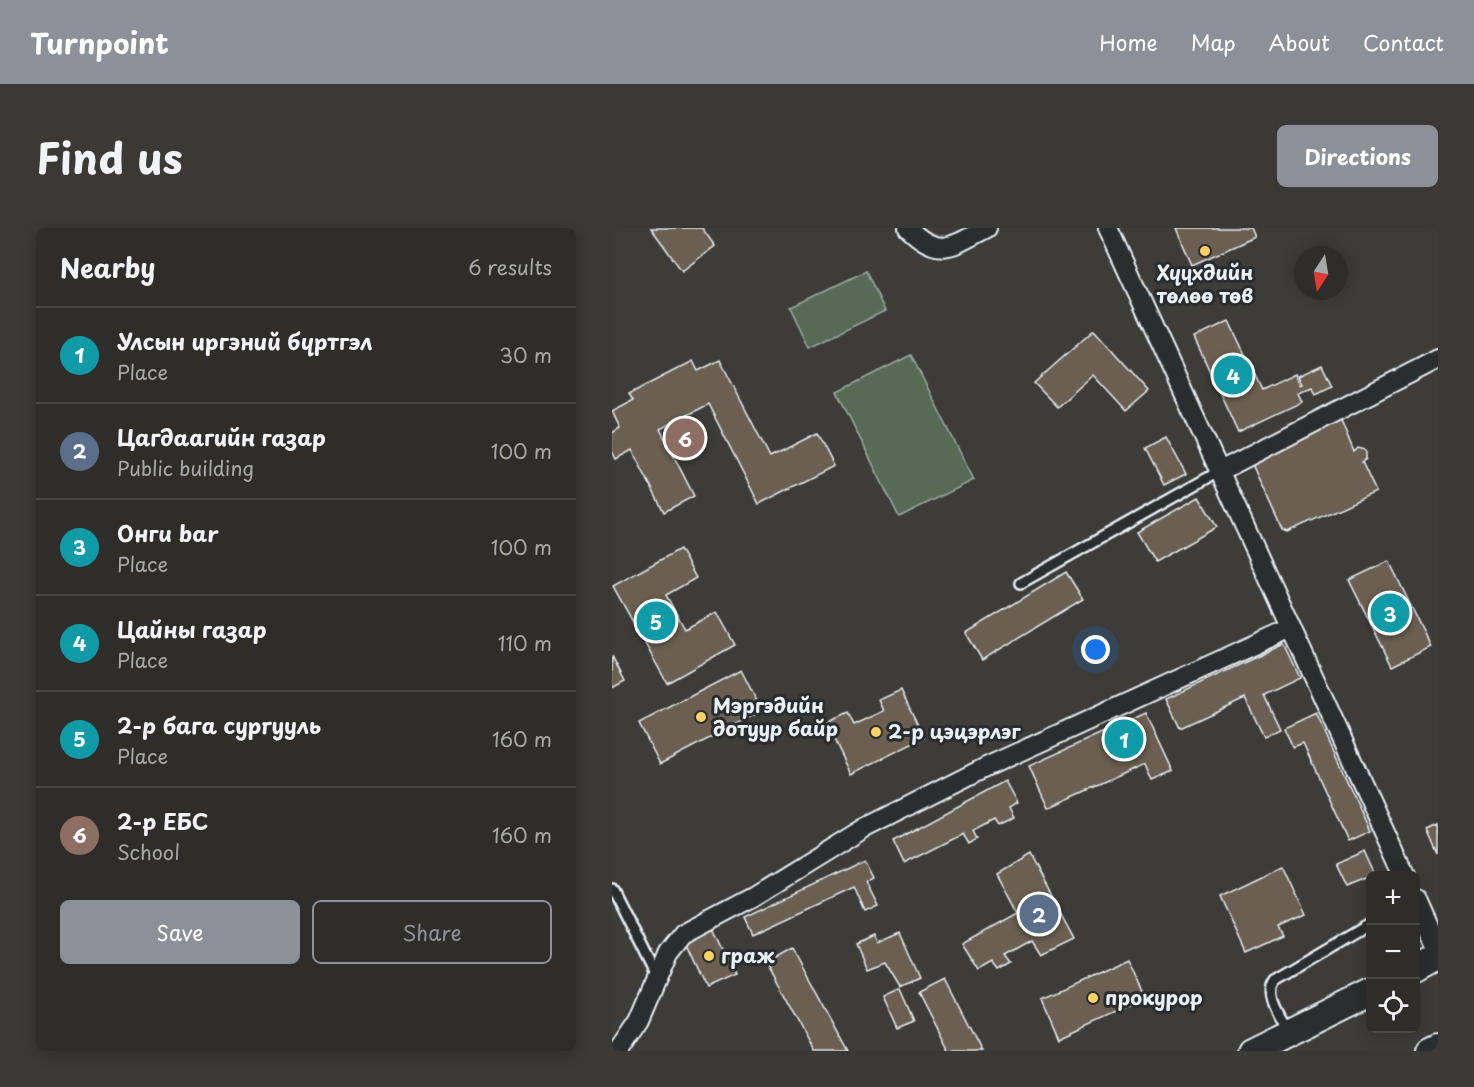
<!DOCTYPE html>
<meta charset="utf-8">
<style>
body{margin:0;font-family:"Playpen Sans",sans-serif;background:#3a3936;color:#f1f3f6}
.controls{position:absolute;right:18px;bottom:18px;display:grid;overflow:hidden;border-radius:9px;box-shadow:0 3px 15px #0003}
.controls button{width:54px;height:54px;display:grid;place-items:center;padding:0;border:0;border-bottom:2px solid #494947;background:#2e2d2a;color:#f1f3f6;font:30px sans-serif}
.compass{position:absolute;left:682px;top:18px;width:54px;height:54px;border-radius:50%;background:#2e2d2a;box-shadow:0 3px 15px #0003;rotate:192deg}
.you{position:absolute;left:484px;top:422px;width:21px;height:21px;margin:-15px;border:4px solid #fff;border-radius:50%;background:#1a73e8;box-shadow:0 0 0 9px #1a73e833}
.badge{display:grid;place-items:center;width:39px;height:39px;border-radius:50%;background:#8c9099;color:#fff;font-size:20px;font-weight:700}
.pin{position:absolute;translate:-50% -50%;border:3px solid #fff;box-shadow:0 2px 6px #0006}
.list{margin:0;padding:0;list-style:none}
h2{display:flex;justify-content:space-between;align-items:center;height:78px;margin:0;padding:0 24px;font-size:26px}
h2 small{font-size:20px;font-weight:400;color:#a7a8a8}
.list li{display:grid;grid-template-columns:39px 1fr auto;gap:18px;align-items:center;box-sizing:border-box;height:96px;padding:0 24px;border-top:2px solid #494947}
.list b{display:block;font-size:22px;white-space:nowrap}
.list p{margin:0;font-size:20px;white-space:nowrap;color:#a7a8a8}
.list em{font-size:20px;font-style:normal;color:#a7a8a8}
.actions{display:flex;gap:12px;padding:18px 24px}
.actions a{flex:1;padding:14px 0;border:2px solid #8c9099;border-radius:9px;text-align:center;font-size:21px;color:#8c9099}
.actions .main{background:#8c9099;color:#fff}
.icon{flex:none;width:33px;height:33px;fill:none;stroke:currentColor;stroke-width:2;stroke-linecap:round;stroke-linejoin:round}
.map{position:relative;flex:none;width:826px;height:823px;overflow:hidden;border-radius:9px}
header{display:flex;align-items:center;gap:36px;box-sizing:border-box;height:84px;padding:0 30px;background:#8c9099;color:#fff}
header strong{font-size:28px}
nav{display:flex;gap:33px;margin-inline-start:auto;font-size:21px}
.intro{display:flex;align-items:center;justify-content:space-between;box-sizing:border-box;height:144px;padding:0 36px}
h1{margin:0;font-size:42px}
.button{padding:15px 27px;border-radius:9px;background:#8c9099;color:#fff;font-size:21px;font-weight:700}
main{display:flex;gap:36px;padding:0 36px}
aside{flex:1;background:#2e2d2a;border-radius:9px;box-shadow:0 3px 15px #0003}
.map>svg:first-child{display:block}
.green{fill:#566b57;stroke:#9faea8;stroke-width:1.5}
.building{fill:#6a5f51;stroke:#e8f1f8;stroke-width:1.5}
.lines{fill:none;stroke-linecap:round;stroke-linejoin:round}
.lane-casing{stroke:#e8f1f8;stroke-width:14}
.street-casing{stroke:#e8f1f8;stroke-width:22}
.secondary-casing{stroke:#e8f1f8;stroke-width:30}
.lane{stroke:#2a2d2e;stroke-width:9}
.street{stroke:#2a2d2e;stroke-width:18}
.secondary{stroke:#2a2d2e;stroke-width:26}
.poi-dot{fill:#ffd166;stroke:#2a2d2e;stroke-width:2}
.labels{text-anchor:middle;stroke-width:6;stroke-linejoin:round;paint-order:stroke}
.poi-label{font-size:20px;font-weight:bold;fill:#e8f1f8;stroke:#2a2d2e;text-anchor:start}
</style>
<header>
<strong>Turnpoint</strong>
<nav><a>Home</a><a>Map</a><a>About</a><a>Contact</a></nav>
</header>
<div class="intro"><h1>Find us</h1><a class="button">Directions</a></div>
<main>
<aside>
<h2>Nearby<small>6 results</small></h2>
<ul class="list">
<li><span class="badge" style="background:#0f9aa8">1</span><div><b>Улсын иргэний бүртгэл</b><p>Place</p></div><em>30 m</em></li>
<li><span class="badge" style="background:#5c6f8a">2</span><div><b>Цагдаагийн газар</b><p>Public building</p></div><em>100 m</em></li>
<li><span class="badge" style="background:#0f9aa8">3</span><div><b>Онги bar</b><p>Place</p></div><em>100 m</em></li>
<li><span class="badge" style="background:#0f9aa8">4</span><div><b>Цайны газар</b><p>Place</p></div><em>110 m</em></li>
<li><span class="badge" style="background:#0f9aa8">5</span><div><b>2-р бага сургууль</b><p>Place</p></div><em>160 m</em></li>
<li><span class="badge" style="background:#8d6e63">6</span><div><b>2-р ЕБС</b><p>School</p></div><em>160 m</em></li>
</ul>
<div class="actions"><a class="main">Save</a><a>Share</a></div>
</aside>
<div class="map">
<svg width="826" height="823" viewBox="0 0 826 823">
<rect width="100%" height="100%" fill="#3d3c38"/>
<filter id="ink" filterUnits="userSpaceOnUse"><feTurbulence type="fractalNoise" baseFrequency=".0167" numOctaves="2"/><feDisplacementMap in="SourceGraphic" scale="12" xChannelSelector="R" yChannelSelector="G"/><feConvolveMatrix kernelMatrix="1 2 1 2 8 2 1 2 1" color-interpolation-filters="sRGB"/></filter>
<g filter="url(#ink)">
<g class="green">
<path d="M254 43 273 83 198 119 179 79Z"/>
<path d="M299 127 362 252 287 289 225 164Z"/>
</g>
<g class="building">
<path d="M39 0H90L103 18 70 43Z"/>
<path d="M564 0H639L643 9 580 37Z"/>
<path d="M617 93 650 162 683 146 688 157 690 156 686 148 710 137 720 158 704 166 700 159 686 165 690 174 626 204 582 109Z"/>
<path d="M482 102 537 163 514 183 481 147 445 179 422 155Z"/>
<path d="M108 132 158 229 205 205 222 238 147 276 96 176 48 201 82 268 52 284 20 222 4 231 0 223V205L8 200 0 183 21 172 17 166 81 133 86 143Z"/>
<path d="M729 192 742 224 746 220 754 222V231L750 234 764 264 675 304 670 302 639 234Z"/>
<path d="M554 209 574 246 552 257 533 220Z"/>
<path d="M587 269 605 299 543 334 525 304Z"/>
<path d="M68 321 84 350 54 367 73 401 105 384 123 417 55 455 1 358Z"/>
<path d="M777 333 819 419 780 438 737 352Z"/>
<path d="M454 344 471 371 370 432 354 405Z"/>
<path d="M672 416 688 450 652 467 668 501 652 509 633 470 568 500 554 471Z"/>
<path d="M0 428 13 453 0 460Z"/>
<path d="M129 442 150 483 48 536 27 495Z"/>
<path d="M289 462 312 510 239 546 214 495 236 485 242 497 272 483 267 472Z"/>
<path d="M534 485 561 543 540 552 533 536 436 580 417 538Z"/>
<path d="M704 485 758 603 736 613 691 515 681 519 672 500Z"/>
<path d="M393 553 405 575 397 580 402 590 386 598 382 592 361 603 365 611 357 616 351 606 292 636 281 613Z"/>
<path d="M826 597V627L815 602Z"/>
<path d="M753 623 764 647 735 659 724 636Z"/>
<path d="M417 627 462 711 429 727 420 713 393 728 399 736 387 743 381 735 367 743 350 716 406 685 385 646Z"/>
<path d="M253 632 262 650 254 654 266 678 253 684 242 659 141 706 133 689Z"/>
<path d="M671 638 694 687 666 699 671 708 634 725 608 668Z"/>
<path d="M99 696 123 747 94 760 71 710Z"/>
<path d="M288 705 308 750 288 759 273 734 255 741 244 716 262 708 265 715Z"/>
<path d="M180 720 236 823H202L154 735Z"/>
<path d="M515 731 533 770 447 809 430 770Z"/>
<path d="M333 751 370 823H337L307 764Z"/>
<path d="M288 761 302 793 285 800 271 769Z"/>
</g>
<g class="lines">
<g class="lane-casing">
<g id="lane">
<path d="M409 355 608 243"/>
<path d="M0 661 44 749"/>
<path d="M676 803C669 789 652 767 663 752L758 696"/>
</g>
</g>
<g class="street-casing">
<g id="street">
<path d="M296 0C327 31 341 18 375 0"/>
<path d="M496 0 793 648"/>
<path d="M608 243 826 131"/>
<path d="M804 671 826 720"/>
<path d="M7 823 27 793 56 725 71 706 141 669 251 601 374 539 679 400"/>
</g>
</g>
<g class="secondary-casing">
<g id="secondary">
<path d="M804 741 826 729"/>
<path d="M639 823 758 764"/>
<path d="M818 823 826 819"/>
</g>
</g>
<use href="#lane" class="lane"/>
<use href="#street" class="street"/>
<use href="#secondary" class="secondary"/>
</g>
</g>
<g class="poi-dot">
<circle cx="593" cy="23" r="6"/>
<circle cx="89" cy="489" r="6"/>
<circle cx="264" cy="504" r="6"/>
<circle cx="97" cy="728" r="6"/>
<circle cx="481" cy="770" r="6"/>
</g>
<g class="labels">
<g class="poi-label">
<text x="593" y="52" text-anchor="middle">Хүүхдийн<tspan x="593" dy="23">төлөө төв</tspan></text>
<text x="101" y="485">Мэргэдийн<tspan x="101" dy="23">дотуур байр</tspan></text>
<text x="276" y="511">2-р цэцэрлэг</text>
<text x="109" y="735">граж</text>
<text x="493" y="777">прокурор</text>
</g>
</g>
</svg>
<div class="controls">
<button>+</button>
<button>−</button>
<button><svg class="icon" aria-label="locate" viewBox="0 0 24 24"><circle cx="12" cy="12" r="6"/><path d="M12 2v4M12 18v4M2 12h4M18 12h4"/></svg></button>
</div>
<svg class="compass" viewBox="-18 -18 36 36"><path d="M0-13l5 13h-10z" fill="#e53935"/><path d="M0 13l5-13h-10z" fill="#a7a8a8"/></svg>
<div class="you"></div>
<div class="pin badge" style="left:512px;top:511px;background:#0f9aa8">1</div>
<div class="pin badge" style="left:427px;top:686px;background:#5c6f8a">2</div>
<div class="pin badge" style="left:778px;top:385px;background:#0f9aa8">3</div>
<div class="pin badge" style="left:621px;top:147px;background:#0f9aa8">4</div>
<div class="pin badge" style="left:44px;top:393px;background:#0f9aa8">5</div>
<div class="pin badge" style="left:73px;top:210px;background:#8d6e63">6</div>
</div>
</main>
